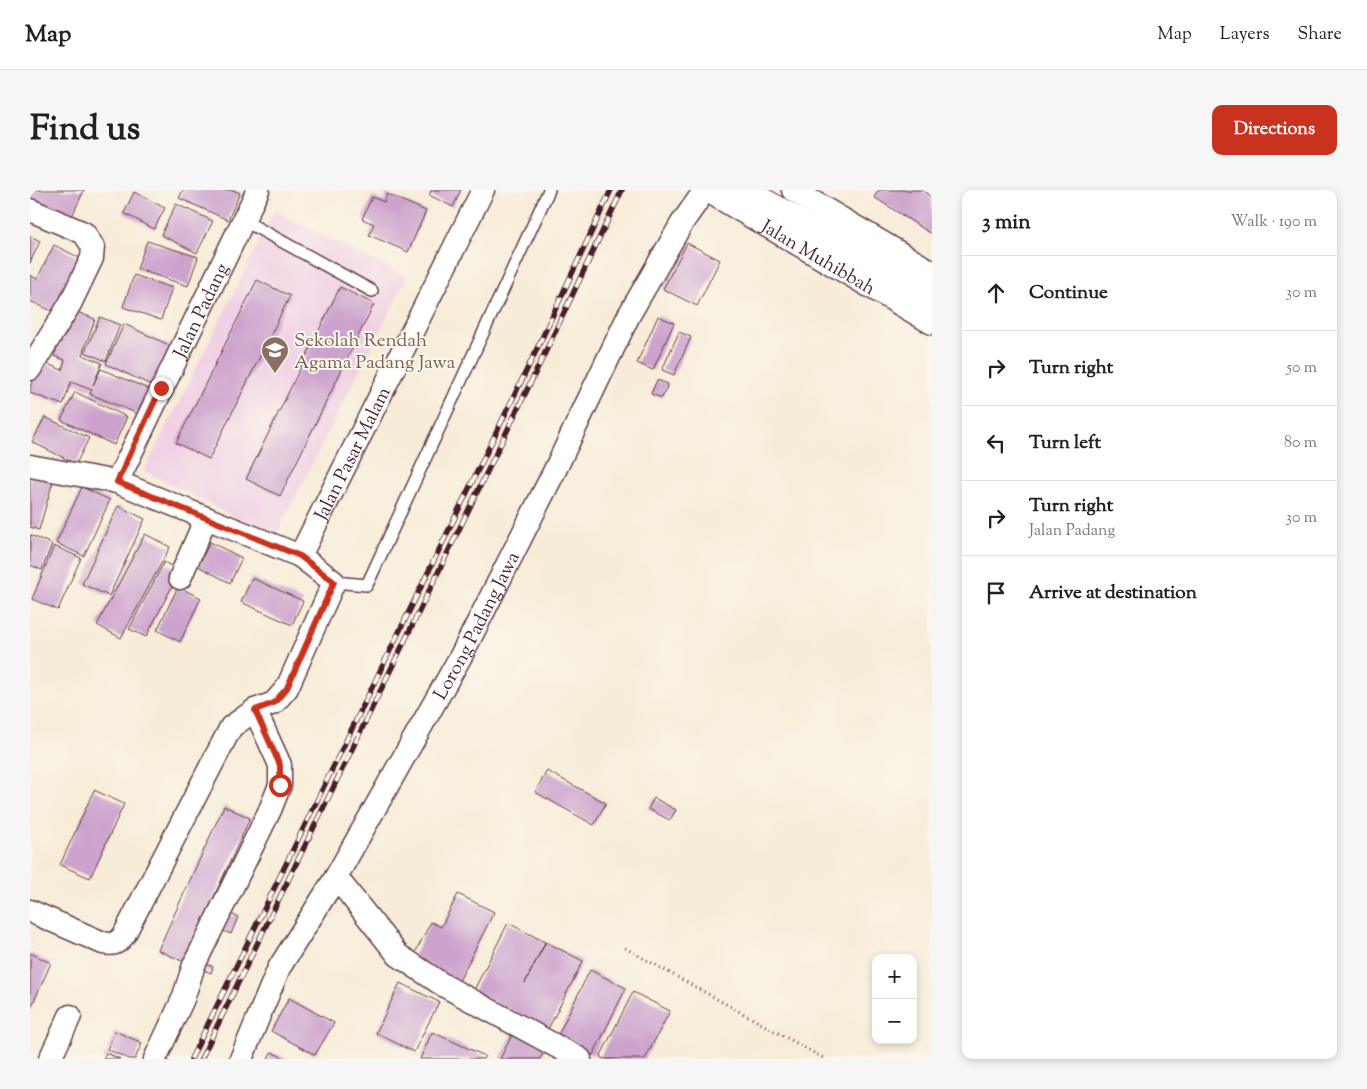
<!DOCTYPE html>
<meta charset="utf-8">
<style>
body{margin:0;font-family:"Sorts Mill Goudy",serif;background:#f6f6f6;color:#202124}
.controls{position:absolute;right:15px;bottom:15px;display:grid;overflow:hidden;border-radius:10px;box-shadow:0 2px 8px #0003}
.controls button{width:45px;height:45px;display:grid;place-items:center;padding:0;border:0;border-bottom:1px solid #e0e0e0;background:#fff;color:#202124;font:25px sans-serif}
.stop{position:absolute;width:15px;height:15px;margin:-11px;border:4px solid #c8321e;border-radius:50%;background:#fff}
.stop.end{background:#c8321e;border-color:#fff;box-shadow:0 1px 5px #0008}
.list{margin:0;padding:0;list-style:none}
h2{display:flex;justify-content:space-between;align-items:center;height:65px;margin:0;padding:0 20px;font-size:21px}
h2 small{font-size:16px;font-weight:400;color:#757577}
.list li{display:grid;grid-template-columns:32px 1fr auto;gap:15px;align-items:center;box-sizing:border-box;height:75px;padding:0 20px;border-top:1px solid #e0e0e0}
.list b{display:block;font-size:19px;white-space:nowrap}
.list p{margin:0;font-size:16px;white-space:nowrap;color:#757577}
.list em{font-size:16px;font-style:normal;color:#757577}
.icon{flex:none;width:28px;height:28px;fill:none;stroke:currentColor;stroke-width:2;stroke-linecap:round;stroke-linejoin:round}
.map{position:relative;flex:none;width:902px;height:869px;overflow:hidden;border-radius:10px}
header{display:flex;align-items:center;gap:30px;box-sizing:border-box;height:70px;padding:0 25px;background:#fff;border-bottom:1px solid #e0e0e0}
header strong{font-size:24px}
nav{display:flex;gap:28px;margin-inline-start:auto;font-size:18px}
.intro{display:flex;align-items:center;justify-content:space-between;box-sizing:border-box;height:120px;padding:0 30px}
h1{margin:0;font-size:35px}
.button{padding:12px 22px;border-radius:10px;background:#c8321e;color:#fff;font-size:18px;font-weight:700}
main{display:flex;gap:30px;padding:0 30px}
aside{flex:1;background:#fff;border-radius:10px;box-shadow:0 2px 8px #0003}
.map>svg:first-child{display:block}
.built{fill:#f0d0e4}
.building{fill:#cca3cd}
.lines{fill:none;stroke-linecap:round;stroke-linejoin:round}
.service-casing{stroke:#643e45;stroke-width:14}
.minor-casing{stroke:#643e45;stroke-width:25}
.tertiary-casing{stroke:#643e45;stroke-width:30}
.path{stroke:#643e45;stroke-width:3;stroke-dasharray:1 4;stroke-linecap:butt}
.service{stroke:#fff;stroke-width:11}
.minor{stroke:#fff;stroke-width:22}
.tertiary{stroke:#fff;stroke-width:28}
.rail-casing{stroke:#4a1f2b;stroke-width:5.5}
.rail{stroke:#fbf7ec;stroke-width:4;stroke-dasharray:11;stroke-linecap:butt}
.route{stroke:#c8321e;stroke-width:6}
.labels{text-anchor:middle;stroke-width:4;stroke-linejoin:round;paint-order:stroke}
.street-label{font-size:19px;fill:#4a1f2b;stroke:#fbf7ec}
.education-label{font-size:19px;fill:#785e54;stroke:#fbf7ec;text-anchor:start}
</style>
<header>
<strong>Map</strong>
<nav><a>Map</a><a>Layers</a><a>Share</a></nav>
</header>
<div class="intro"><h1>Find us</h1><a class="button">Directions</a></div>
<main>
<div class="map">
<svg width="902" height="869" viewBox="0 0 902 869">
<rect width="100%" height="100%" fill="#fbf7ec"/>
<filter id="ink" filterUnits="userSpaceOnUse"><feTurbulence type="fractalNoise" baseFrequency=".02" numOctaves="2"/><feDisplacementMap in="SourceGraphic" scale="10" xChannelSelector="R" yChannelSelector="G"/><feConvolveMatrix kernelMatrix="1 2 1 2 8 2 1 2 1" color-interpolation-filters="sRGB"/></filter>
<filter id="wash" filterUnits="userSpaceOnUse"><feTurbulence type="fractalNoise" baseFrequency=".0096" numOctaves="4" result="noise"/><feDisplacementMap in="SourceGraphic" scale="20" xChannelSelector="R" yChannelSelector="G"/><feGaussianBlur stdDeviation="1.12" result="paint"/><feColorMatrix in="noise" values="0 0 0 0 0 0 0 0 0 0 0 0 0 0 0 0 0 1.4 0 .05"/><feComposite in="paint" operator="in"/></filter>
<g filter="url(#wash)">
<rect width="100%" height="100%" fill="#f7ecd8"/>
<path class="built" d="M245 21 377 87 245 347 114 281Z"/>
<g id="blocks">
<g class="building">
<path d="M0 0H54L38 35 0 19Z"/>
<path d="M153 0H203L210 3 198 30 149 8Z"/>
<path d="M402 0H431L423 17 399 5Z"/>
<path d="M849 0H892L902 7V40L900 43 844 7Z"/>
<path d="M104 2 135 18 124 39 94 23Z"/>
<path d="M357 4 396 21 378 62 339 45 344 34 332 29 342 7 354 12Z"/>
<path d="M146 14 183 31 167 63 131 45Z"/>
<path d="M0 46 10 51 0 73Z"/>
<path d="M117 51 168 67 158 96 107 79Z"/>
<path d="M657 53 690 70 667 116 633 99Z"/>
<path d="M24 55 50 68 24 122 0 111V85L7 89Z"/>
<path d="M104 85 142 98 131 130 93 117Z"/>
<path d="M227 90 260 106 179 269 146 253Z"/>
<path d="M310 97 344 114 250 306 216 289Z"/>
<path d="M42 120 65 129 52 165 72 173 63 195 71 179 121 200 111 225 60 204 62 200 41 192 33 215 0 203V198L10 171 32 180 35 170 24 166Z"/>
<path d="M628 126 644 133 623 180 607 173Z"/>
<path d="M70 127 90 135 76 171 55 162Z"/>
<path d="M94 134 141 156 123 196 76 174Z"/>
<path d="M649 142 661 147 644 185 632 180Z"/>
<path d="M627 190 638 194 632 208 621 204Z"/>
<path d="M45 202 97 227 84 255 31 230Z"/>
<path d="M15 227 59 248 46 274 2 252Z"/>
<path d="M0 285 23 291 9 340 0 337Z"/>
<path d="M52 297 80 310 54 366 26 353Z"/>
<path d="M88 316 115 329 79 406 52 394Z"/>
<path d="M115 344 140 357 91 448 67 435Z"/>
<path d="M0 345 22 354 12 380 0 375Z"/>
<path d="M180 352 212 368 200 393 168 376Z"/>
<path d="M24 356 51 368 28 420 2 409Z"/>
<path d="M134 372 150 381 116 447 99 439Z"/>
<path d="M222 388 273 411 262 435 211 412Z"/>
<path d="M148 397 171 408 150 452 127 440Z"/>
<path d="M517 581 576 613 564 635 505 602Z"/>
<path d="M64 600 94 614 60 688 30 675Z"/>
<path d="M624 608 646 620 640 630 618 619Z"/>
<path d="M194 616 220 628 154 772 128 760Z"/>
<path d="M428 704 464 722 429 791 383 767 401 732 411 737Z"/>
<path d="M198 723 208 727 201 744 191 740Z"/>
<path d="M478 733 515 752 495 793 516 752 553 771 518 839 443 802Z"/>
<path d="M0 763 21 773 0 820Z"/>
<path d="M176 774 183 777 181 783 174 780Z"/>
<path d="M560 780 596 798 563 865 527 847Z"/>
<path d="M370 793 409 812 384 862 346 843Z"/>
<path d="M603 802 640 821 615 869H574L570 867Z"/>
<path d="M259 808 304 833 285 865 241 841Z"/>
<path d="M85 841 112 853 105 869H99L77 859Z"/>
<path d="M484 841 516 858 510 869H470Z"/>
<path d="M402 842 455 866 453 869H390Z"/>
<path d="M241 862 257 869H238Z"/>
<path d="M76 863 90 869H73Z"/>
</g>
</g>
</g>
<g filter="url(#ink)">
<use href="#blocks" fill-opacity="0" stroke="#643e45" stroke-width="1"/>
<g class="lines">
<g class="service-casing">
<g id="service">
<path d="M213 30 342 101"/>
<path d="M304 392 337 395 519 0"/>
</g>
</g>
<g class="minor-casing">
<g id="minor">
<path id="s1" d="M676 0 902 133"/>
<path d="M763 0 902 82"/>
<path d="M0 20 54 43 63 57 62 68 40 114 0 179"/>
<path d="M0 276 87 292 270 366 304 392 257 498 244 513 225 520 201 537 94 745C87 754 83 755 73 753L0 721"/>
<path id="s2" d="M87 292 228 0"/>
<path id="s3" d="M270 366 453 0"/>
<path d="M150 388 176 328"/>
<path d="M306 687 368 765 413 795 550 869"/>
<path d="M20 869 40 826"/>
<path d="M125 869 153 809 164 775 240 620 250 595V575L225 520"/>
<path id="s4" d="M211 869 249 778 306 687 432 464 524 282 599 125 652 33 675 0"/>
</g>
</g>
<g class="tertiary-casing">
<path id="tertiary" d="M710 0 862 83 902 107"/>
</g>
<path class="path" d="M595 758 795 869"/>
<use href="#service" class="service"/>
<use href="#minor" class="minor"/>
<use href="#tertiary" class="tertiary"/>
<g class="rail-casing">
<g id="rail">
<path d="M161 869 505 163 581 0"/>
<path d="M171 869 513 167 592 0"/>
</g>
</g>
<use href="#rail" class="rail"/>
</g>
</g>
<g class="lines" filter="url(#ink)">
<path class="route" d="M131 198 87 292 270 366 304 392 257 498 244 513 225 520 250 575V595"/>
</g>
<defs>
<g id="school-pin" transform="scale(1.4375)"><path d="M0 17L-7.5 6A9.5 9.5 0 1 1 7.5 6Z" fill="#8d6e63" stroke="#fbf7ec"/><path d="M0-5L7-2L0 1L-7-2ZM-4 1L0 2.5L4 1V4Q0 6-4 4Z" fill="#fff"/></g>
</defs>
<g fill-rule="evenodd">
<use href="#school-pin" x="245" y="160"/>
</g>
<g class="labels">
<g class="street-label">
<text dy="7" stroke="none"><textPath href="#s1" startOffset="131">Jalan Muhibbah</textPath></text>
<text dy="7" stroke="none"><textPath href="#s2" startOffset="191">Jalan Padang</textPath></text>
<text dy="7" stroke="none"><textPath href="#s3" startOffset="115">Jalan Pasar Malam</textPath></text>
<text dy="7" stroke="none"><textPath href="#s4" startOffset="494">Lorong Padang Jawa</textPath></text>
</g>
<g class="education-label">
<text x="264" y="156">Sekolah Rendah<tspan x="264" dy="22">Agama Padang Jawa</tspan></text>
</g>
</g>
</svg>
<div class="controls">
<button>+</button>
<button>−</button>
</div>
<div class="stop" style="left:250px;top:595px"></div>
<div class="stop end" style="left:131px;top:198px"></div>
</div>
<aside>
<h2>3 min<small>Walk · 190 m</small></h2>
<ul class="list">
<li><svg class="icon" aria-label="ahead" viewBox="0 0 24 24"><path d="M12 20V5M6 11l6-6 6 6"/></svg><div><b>Continue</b></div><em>30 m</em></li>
<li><svg class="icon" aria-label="right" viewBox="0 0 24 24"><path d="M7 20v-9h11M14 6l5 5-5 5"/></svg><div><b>Turn right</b></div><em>50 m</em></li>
<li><svg class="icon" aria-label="left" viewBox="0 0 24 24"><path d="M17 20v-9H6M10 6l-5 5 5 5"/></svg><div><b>Turn left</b></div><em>80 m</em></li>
<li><svg class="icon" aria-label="right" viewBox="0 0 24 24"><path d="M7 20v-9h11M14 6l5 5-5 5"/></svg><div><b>Turn right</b><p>Jalan Padang</p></div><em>30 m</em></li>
<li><svg class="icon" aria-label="arrive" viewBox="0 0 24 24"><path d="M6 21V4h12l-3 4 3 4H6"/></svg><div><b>Arrive at destination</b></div></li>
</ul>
</aside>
</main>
